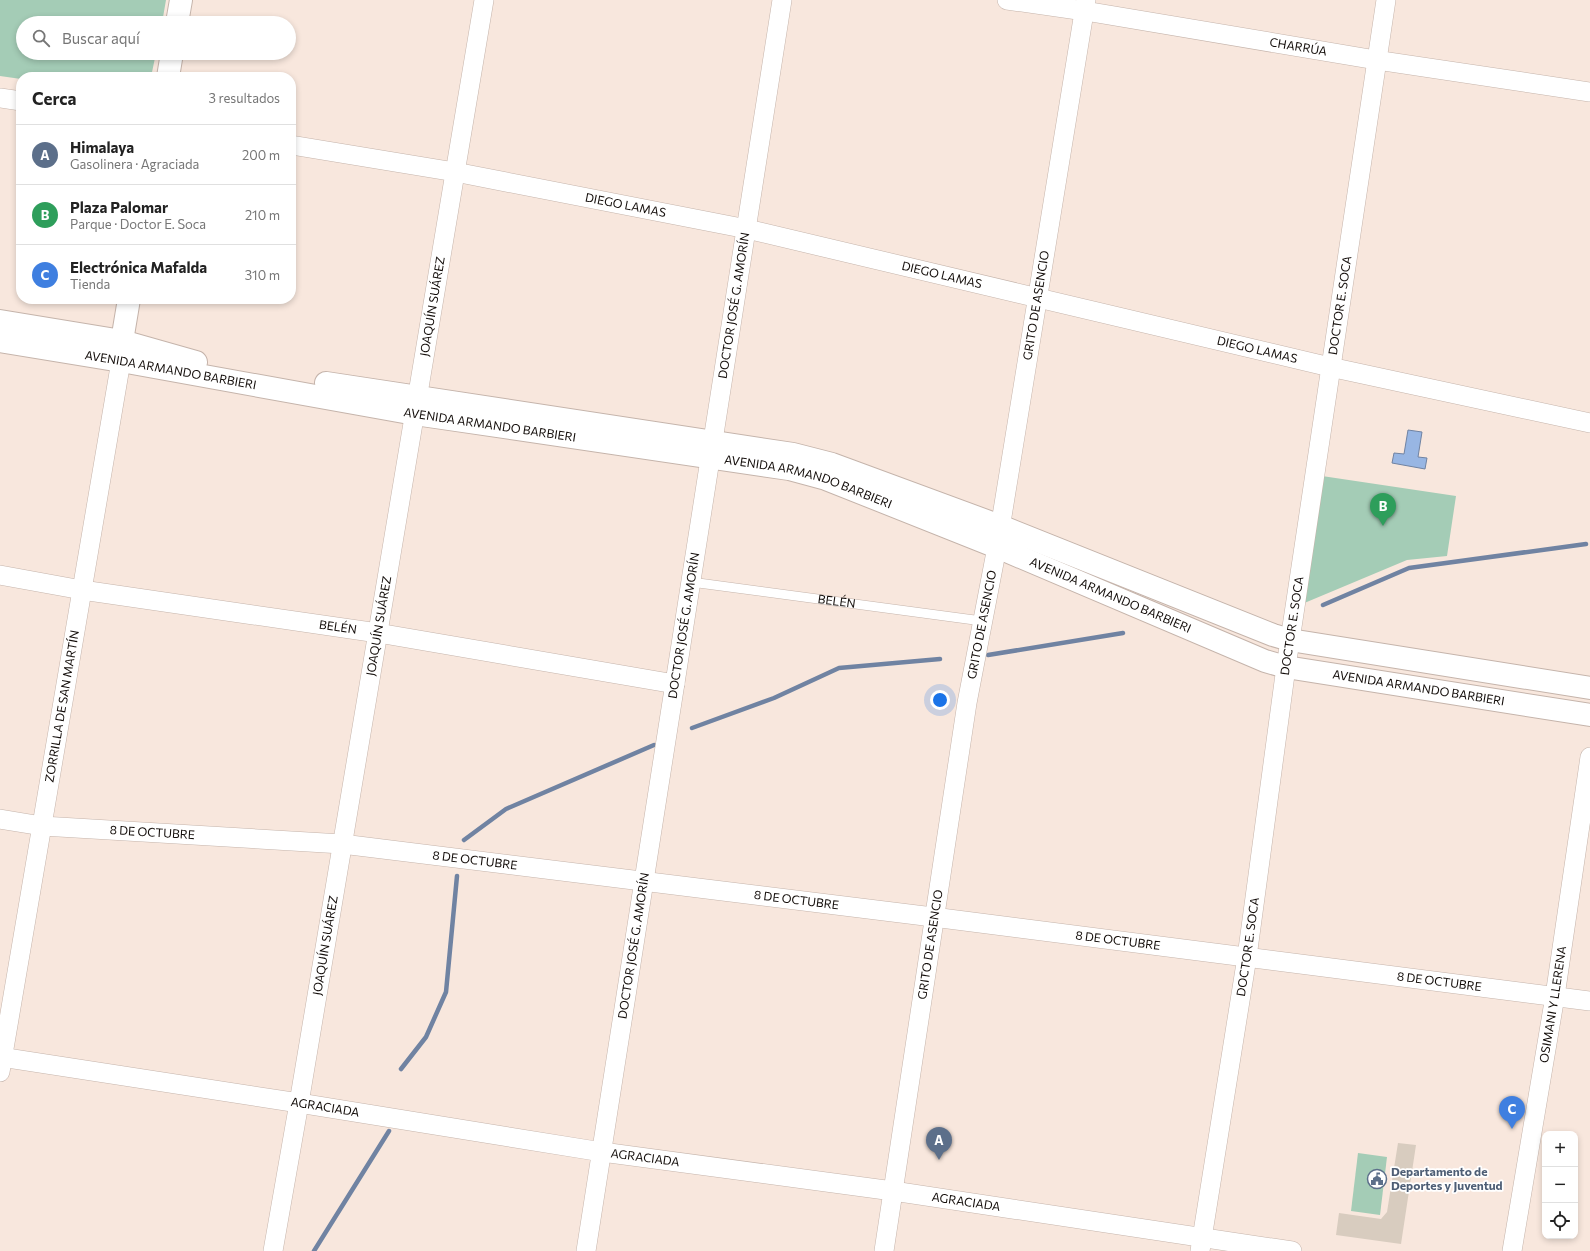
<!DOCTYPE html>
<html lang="es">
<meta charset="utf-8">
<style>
body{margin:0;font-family:Commissioner,sans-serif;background:#f2f2f2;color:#222}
.controls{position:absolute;right:12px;bottom:12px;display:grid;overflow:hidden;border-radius:8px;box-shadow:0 2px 6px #0003}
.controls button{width:36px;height:36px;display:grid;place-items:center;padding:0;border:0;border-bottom:1px solid #e0e0e0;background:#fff;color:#222;font:20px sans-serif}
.you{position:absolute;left:940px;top:700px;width:14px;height:14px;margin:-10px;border:3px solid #fff;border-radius:50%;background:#1a73e8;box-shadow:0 0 0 6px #1a73e833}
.badge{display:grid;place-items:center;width:26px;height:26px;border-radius:50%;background:#ea580c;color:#fff;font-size:13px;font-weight:700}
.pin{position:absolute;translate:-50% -33px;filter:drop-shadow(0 1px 2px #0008)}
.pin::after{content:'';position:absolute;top:21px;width:14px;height:12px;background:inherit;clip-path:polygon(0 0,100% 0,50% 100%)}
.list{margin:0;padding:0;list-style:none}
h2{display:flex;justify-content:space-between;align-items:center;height:52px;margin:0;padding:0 16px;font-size:17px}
h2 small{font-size:13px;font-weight:400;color:#767676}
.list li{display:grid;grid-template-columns:26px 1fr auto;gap:12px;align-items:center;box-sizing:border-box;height:60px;padding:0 16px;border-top:1px solid #e0e0e0}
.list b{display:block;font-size:15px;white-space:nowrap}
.list p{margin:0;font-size:13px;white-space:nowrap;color:#767676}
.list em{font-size:13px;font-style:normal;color:#767676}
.icon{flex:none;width:22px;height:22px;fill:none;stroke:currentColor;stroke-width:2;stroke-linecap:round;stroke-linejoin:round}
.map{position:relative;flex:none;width:1590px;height:1251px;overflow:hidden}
.search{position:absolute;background:#fff;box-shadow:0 2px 6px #0003;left:16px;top:16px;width:280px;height:44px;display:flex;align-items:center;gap:10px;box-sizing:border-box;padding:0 14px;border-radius:22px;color:#767676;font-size:15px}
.panel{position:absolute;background:#fff;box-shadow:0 2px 6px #0003;left:16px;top:72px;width:280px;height:232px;border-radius:16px}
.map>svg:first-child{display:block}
.green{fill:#a4ccb6}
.water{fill:#98b6e3;stroke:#7083a2}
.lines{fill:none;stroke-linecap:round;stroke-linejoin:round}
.stream{stroke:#7083a2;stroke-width:4.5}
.building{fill:#d8ccbf}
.service-casing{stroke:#c5b4ab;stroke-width:10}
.minor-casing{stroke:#c5b4ab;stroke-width:20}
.tertiary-casing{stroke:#c5b4ab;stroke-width:24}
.service{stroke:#fff;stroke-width:9}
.minor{stroke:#fff;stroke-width:19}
.tertiary{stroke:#fff;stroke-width:22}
.labels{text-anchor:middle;stroke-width:3.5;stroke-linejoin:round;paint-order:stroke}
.street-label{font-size:12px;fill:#130d0a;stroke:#fff}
.service-label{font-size:12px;font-weight:bold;fill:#4e5e75;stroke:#fff;text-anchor:start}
</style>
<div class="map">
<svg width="1590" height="1251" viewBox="0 0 1590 1251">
<rect width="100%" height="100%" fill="#f8e7dd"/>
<g class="green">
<path d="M0 0H166L162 23H23V53H156L151 77H21V79L0 76Z"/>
<path d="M1322 476 1456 496 1447 556 1407 560 1302 604Z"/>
<path d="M1358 1153 1387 1157 1380 1215 1351 1211Z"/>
</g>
<path class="water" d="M1408 430 1422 432 1418 457 1427 458 1425 469 1392 463 1394 453 1404 454Z"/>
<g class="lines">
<g class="stream">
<path d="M1323 605 1409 568 1586 544"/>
<path d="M988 655 1123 633"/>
<path d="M692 728 774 698 839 668 940 659"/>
<path d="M464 840 506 809 654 745"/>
<path d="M401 1069 426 1037 446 992 457 876"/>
<path d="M314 1251 389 1131"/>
</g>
</g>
<path class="building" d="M1398 1143 1416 1145 1401 1244 1336 1235 1339 1213 1381 1219 1387 1212Z"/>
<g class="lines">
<g class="service-casing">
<g id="service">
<path id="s1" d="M691 582 982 621"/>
</g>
</g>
<g class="minor-casing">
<g id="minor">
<path id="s2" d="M1007 0 1085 11 1376 60 1590 92"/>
<path d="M0 98 21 101"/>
<path id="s3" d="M291 145 455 172 747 229 1330 367 1590 423"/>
<path id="s4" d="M0 575 82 590 378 633 675 684"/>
<path id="s5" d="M0 819 42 826 342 844 933 917 1590 1001"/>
<path id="s6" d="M0 1057 299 1103 602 1152 893 1191 1292 1251"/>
<path id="s7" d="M0 1072 121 361 122 347"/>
<path id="s8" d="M273 1251 299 1103 484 0"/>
<path id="s9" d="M586 1251 782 0"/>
<path id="s10" d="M884 1251 967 703 997 547 1086 0"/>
<path id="s11" d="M1200 1251 1247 957 1286 667 1386 0"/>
<path id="s12" d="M1512 1251 1555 996 1590 757"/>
</g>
</g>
<g class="tertiary-casing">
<g id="tertiary">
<path d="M177 23 181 0"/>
<path d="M168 77 172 53"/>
<path d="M0 321 122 341 196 362"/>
<path id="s13" d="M0 341 121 361 415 414 789 469 826 479 997 547 1265 661 1286 667 1590 715"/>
<path d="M122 341 129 299"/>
<path d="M326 383 793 454 832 464 1000 526 1273 635 1290 640 1590 688"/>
</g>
</g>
<use href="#service" class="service"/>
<use href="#minor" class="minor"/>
<use href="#tertiary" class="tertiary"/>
</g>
<defs>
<g id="civic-ring" transform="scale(1)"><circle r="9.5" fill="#fff" stroke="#5c6f8a" stroke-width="1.5"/><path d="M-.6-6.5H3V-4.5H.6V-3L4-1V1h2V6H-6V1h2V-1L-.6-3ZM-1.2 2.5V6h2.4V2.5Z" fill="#5c6f8a"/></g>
</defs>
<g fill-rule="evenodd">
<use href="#civic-ring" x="1377" y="1179"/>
</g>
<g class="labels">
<g class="street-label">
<text dy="4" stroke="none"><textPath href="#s2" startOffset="295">CHARRÚA</textPath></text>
<text dy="4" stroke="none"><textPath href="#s3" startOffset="340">DIEGO LAMAS</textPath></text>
<text dy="4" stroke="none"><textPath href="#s3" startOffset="664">DIEGO LAMAS</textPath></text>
<text dy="4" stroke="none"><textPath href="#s9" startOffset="957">DOCTOR JOSÉ G. AMORÍN</textPath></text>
<text dy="4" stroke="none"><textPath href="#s11" startOffset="956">DOCTOR E. SOCA</textPath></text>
<text dy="4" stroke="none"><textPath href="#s8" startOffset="958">JOAQUÍN SUÁREZ</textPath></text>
<text dy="4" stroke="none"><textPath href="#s10" startOffset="958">GRITO DE ASENCIO</textPath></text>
<text dy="4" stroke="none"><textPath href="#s3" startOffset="988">DIEGO LAMAS</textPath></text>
<text dy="4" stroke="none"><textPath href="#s13" startOffset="173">AVENIDA ARMANDO BARBIERI</textPath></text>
<text dy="4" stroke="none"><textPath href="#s13" startOffset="497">AVENIDA ARMANDO BARBIERI</textPath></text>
<text dy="4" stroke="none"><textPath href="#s13" startOffset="821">AVENIDA ARMANDO BARBIERI</textPath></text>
<text dy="4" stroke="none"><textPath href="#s13" startOffset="1145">AVENIDA ARMANDO BARBIERI</textPath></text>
<text dy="4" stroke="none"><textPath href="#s1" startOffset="147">BELÉN</textPath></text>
<text dy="4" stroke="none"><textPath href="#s9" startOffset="633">DOCTOR JOSÉ G. AMORÍN</textPath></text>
<text dy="4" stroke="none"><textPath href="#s10" startOffset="634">GRITO DE ASENCIO</textPath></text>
<text dy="4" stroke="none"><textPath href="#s11" startOffset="632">DOCTOR E. SOCA</textPath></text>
<text dy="4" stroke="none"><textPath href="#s8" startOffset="634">JOAQUÍN SUÁREZ</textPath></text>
<text dy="4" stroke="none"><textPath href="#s4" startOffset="342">BELÉN</textPath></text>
<text dy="4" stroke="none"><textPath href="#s13" startOffset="1469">AVENIDA ARMANDO BARBIERI</textPath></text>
<text dy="4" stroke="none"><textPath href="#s7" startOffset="371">ZORRILLA DE SAN MARTÍN</textPath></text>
<text dy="4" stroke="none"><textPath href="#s5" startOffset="153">8 DE OCTUBRE</textPath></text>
<text dy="4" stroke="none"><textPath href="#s5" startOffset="477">8 DE OCTUBRE</textPath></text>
<text dy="4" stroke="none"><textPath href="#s5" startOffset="801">8 DE OCTUBRE</textPath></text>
<text dy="4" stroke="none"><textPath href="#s5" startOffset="1125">8 DE OCTUBRE</textPath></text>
<text dy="4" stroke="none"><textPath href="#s8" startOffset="310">JOAQUÍN SUÁREZ</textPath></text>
<text dy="4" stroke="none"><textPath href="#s10" startOffset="310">GRITO DE ASENCIO</textPath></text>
<text dy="4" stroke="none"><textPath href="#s9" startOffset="309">DOCTOR JOSÉ G. AMORÍN</textPath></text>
<text dy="4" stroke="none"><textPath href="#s11" startOffset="308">DOCTOR E. SOCA</textPath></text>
<text dy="4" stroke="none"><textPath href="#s5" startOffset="1449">8 DE OCTUBRE</textPath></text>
<text dy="4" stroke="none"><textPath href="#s12" startOffset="250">OSIMANI Y LLERENA</textPath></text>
<text dy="4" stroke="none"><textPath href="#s6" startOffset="329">AGRACIADA</textPath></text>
<text dy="4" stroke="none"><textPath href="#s6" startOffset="653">AGRACIADA</textPath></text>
<text dy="4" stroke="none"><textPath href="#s6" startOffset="977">AGRACIADA</textPath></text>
</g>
<g class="service-label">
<text x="1391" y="1176">Departamento de<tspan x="1391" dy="14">Deportes y Juventud</tspan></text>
</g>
</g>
</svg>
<div class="controls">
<button>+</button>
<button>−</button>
<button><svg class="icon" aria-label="locate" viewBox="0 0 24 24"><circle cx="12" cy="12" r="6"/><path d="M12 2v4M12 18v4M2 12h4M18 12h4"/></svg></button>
</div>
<div class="you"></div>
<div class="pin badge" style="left:939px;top:1160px;background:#5c6f8a">A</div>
<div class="pin badge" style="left:1383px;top:526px;background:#2e9e5b">B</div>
<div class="pin badge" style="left:1512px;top:1129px;background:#3f7fe0">C</div>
<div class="search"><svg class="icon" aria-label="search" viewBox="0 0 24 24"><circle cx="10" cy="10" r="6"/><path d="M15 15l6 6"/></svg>Buscar aquí</div>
<section class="panel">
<h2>Cerca<small>3 resultados</small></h2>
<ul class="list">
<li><span class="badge" style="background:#5c6f8a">A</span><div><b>Himalaya</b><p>Gasolinera · Agraciada</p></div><em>200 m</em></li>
<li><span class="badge" style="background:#2e9e5b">B</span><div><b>Plaza Palomar</b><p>Parque · Doctor E. Soca</p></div><em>210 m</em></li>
<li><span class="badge" style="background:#3f7fe0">C</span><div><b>Electrónica Mafalda</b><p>Tienda</p></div><em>310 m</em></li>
</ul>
</section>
</div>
